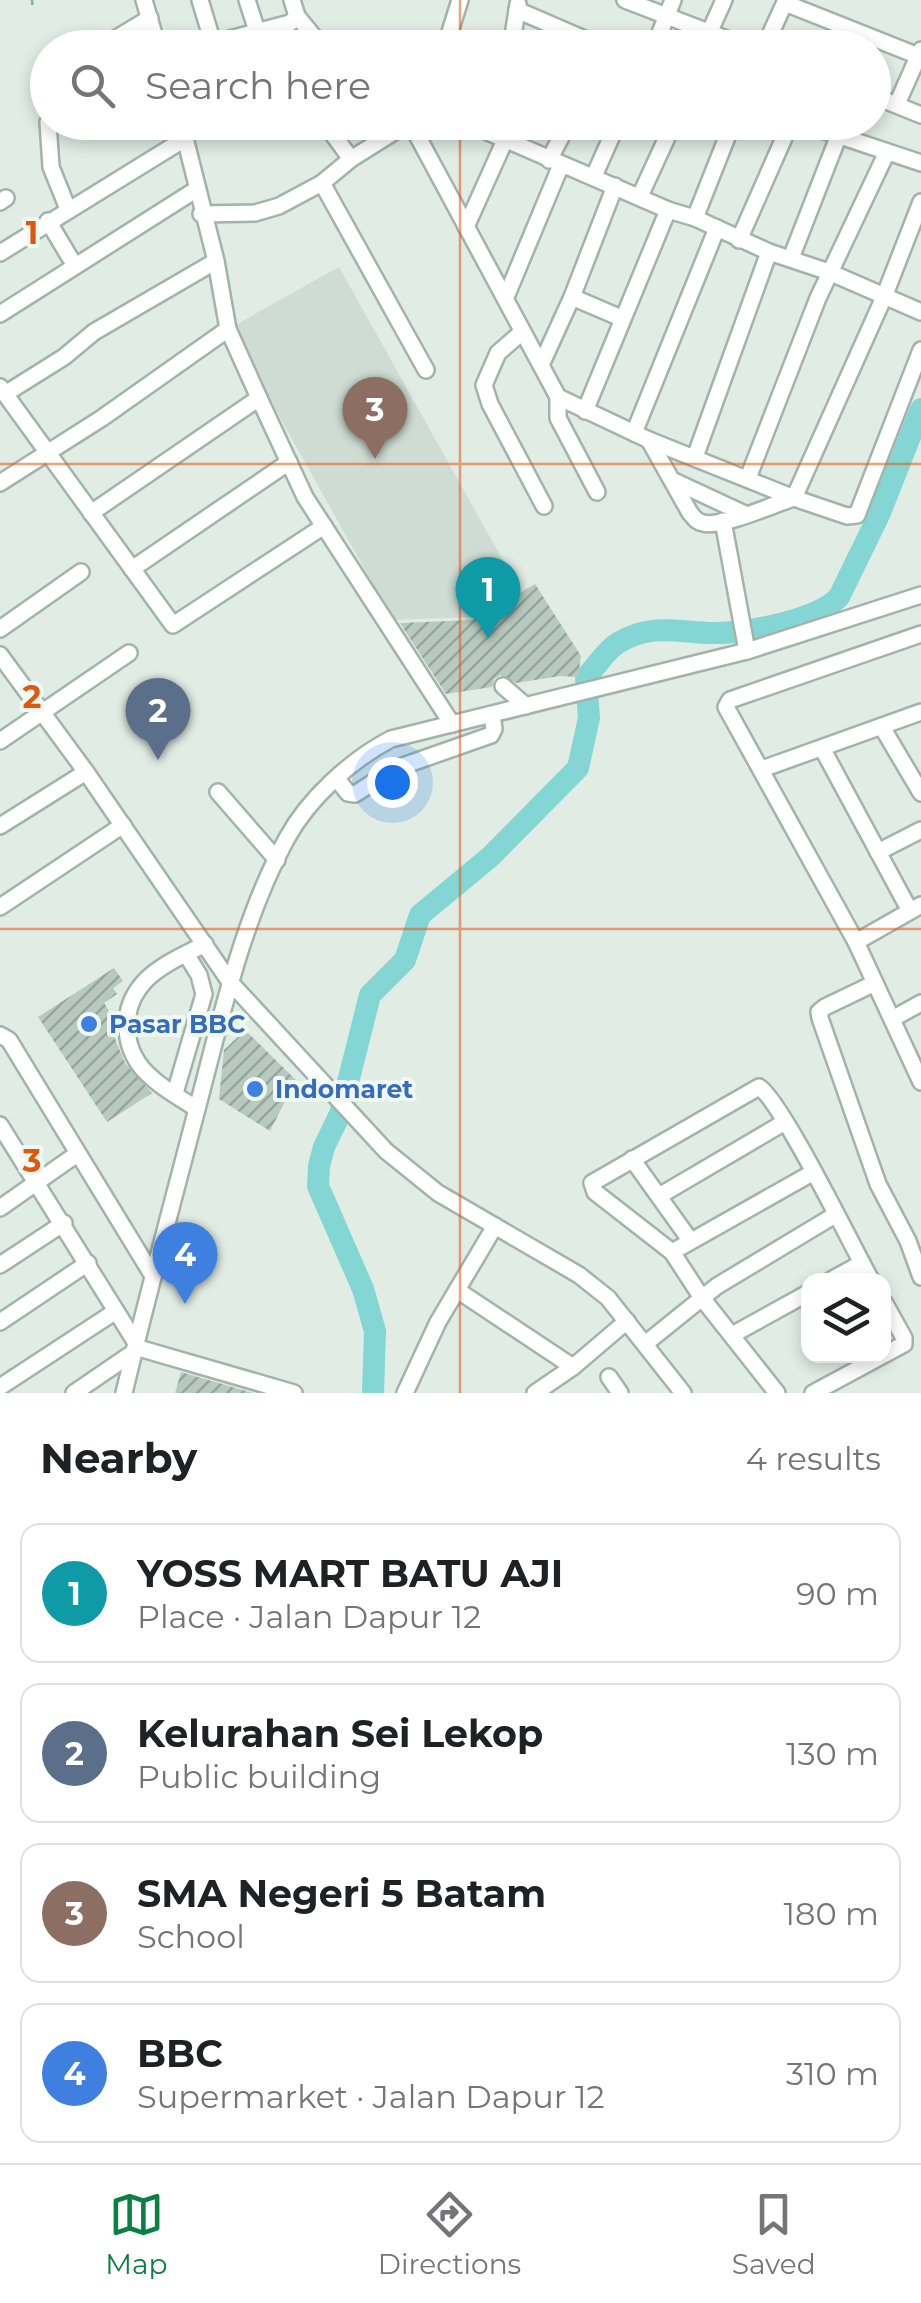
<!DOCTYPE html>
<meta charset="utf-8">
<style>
body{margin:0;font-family:Montserrat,sans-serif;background:#f6f6f6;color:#202124}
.controls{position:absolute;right:30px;bottom:30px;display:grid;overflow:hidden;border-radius:20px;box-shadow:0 5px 15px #0003}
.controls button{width:90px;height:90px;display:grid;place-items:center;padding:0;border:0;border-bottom:2px solid #e0e0e0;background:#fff;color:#202124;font:50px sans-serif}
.you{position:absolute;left:392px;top:782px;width:35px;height:35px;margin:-25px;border:8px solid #fff;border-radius:50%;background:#1a73e8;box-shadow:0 0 0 15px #1a73e833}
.badge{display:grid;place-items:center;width:65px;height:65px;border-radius:50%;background:#0b8043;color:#fff;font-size:32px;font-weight:700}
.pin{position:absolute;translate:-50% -82px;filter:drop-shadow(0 2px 5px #0008)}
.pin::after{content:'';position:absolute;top:52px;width:35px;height:30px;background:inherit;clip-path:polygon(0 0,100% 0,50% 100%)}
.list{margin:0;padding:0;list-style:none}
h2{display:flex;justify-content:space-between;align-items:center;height:130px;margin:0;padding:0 40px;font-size:42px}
h2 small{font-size:32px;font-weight:400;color:#757577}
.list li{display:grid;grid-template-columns:65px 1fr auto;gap:30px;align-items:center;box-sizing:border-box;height:140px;margin:0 20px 20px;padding:0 20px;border:2px solid #e0e0e0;border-radius:20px}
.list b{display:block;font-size:38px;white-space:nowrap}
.list p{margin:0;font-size:32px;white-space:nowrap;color:#757577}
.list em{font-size:32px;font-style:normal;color:#757577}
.icon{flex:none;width:55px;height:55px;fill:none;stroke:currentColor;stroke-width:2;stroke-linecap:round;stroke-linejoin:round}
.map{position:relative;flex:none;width:921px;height:1393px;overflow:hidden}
.search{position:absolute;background:#fff;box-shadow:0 5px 15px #0003;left:30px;right:30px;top:30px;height:110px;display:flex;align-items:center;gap:25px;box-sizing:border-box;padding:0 35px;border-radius:55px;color:#757577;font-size:38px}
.sheet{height:770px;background:#fff}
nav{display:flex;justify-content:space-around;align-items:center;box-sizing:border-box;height:140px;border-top:2px solid #e0e0e0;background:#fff;font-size:28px;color:#757577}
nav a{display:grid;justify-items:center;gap:5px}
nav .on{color:#0b8043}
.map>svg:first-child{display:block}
.built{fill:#cedcd3}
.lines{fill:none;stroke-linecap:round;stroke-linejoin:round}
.river{stroke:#83d6d3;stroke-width:22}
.building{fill:url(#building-hatch)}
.minor-casing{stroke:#a2b4aa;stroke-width:20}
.path{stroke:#7eb298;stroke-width:2.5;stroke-dasharray:5 8;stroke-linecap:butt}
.minor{stroke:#fff;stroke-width:15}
.grid{fill:none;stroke:#de580e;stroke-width:2.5;stroke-opacity:0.55}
.shop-dot{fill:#3f7fe0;stroke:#f0f8f3;stroke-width:4}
.labels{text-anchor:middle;stroke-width:8;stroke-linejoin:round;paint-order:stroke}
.shop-label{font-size:25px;font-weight:bold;fill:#366cbe;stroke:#f0f8f3;text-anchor:start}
.grid-label{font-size:32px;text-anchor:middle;font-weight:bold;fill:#de580e;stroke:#f0f8f3;stroke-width:8;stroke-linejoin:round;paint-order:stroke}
</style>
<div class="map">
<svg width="921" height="1393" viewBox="0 0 921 1393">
<defs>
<pattern id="building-hatch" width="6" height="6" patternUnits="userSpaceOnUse" patternTransform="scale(2.5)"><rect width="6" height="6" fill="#b8cabf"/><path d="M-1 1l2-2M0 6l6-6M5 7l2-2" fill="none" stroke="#95a59c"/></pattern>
</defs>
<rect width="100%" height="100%" fill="#e0ece4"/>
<path class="built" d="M339 267 520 591 474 617 393 620 230 328Z"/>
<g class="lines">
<path class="river" d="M373 1393 375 1331 363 1289 318 1186 319 1166 324 1147 340 1114 370 995 405 960 420 915 490 857 578 768 589 718 586 677C596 667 606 650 618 643 653 622 679 633 715 633 748 633 817 620 839 597L879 515 921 409"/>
</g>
<g class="building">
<path d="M535 584 581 656 578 677 560 676 516 683 500 675 494 679 492 687 446 694 400 623 473 620Z"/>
<path d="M114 968 123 981 113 988 117 994 104 1003 116 1022 111 1029 125 1063 152 1093 107 1122 38 1017Z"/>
<path d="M245 1030 296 1080 270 1131 219 1099 224 1050Z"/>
<path d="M181 1372 253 1393H175Z"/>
</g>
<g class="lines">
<g class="minor-casing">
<g id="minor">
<path d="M144 0 158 48"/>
<path d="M200 0 213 43"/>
<path d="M247 0 257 31 269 48"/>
<path d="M625 0 750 48"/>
<path d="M785 3 921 57"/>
<path d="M517 10 605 48"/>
<path d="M297 16 323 48"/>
<path d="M710 31 724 0"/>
<path d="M100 48 150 18"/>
<path d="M196 48 290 23 297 16 292 0"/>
<path d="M445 48 460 0"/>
<path d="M511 48 518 4"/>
<path d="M654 48 673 0"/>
<path d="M764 48 786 0"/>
<path d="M874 96 921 115"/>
<path d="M897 104 921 50"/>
<path d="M48 122 51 167 68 209"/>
<path d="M181 122 216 261 228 329 259 398 305 497 452 724"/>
<path d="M324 122 351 159"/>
<path d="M410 122 558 397 649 440 794 498 847 516 857 515 921 350"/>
<path d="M454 122 481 129 668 210 695 218 769 252 829 272 921 312"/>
<path d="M798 122 921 163"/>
<path d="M549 160 569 122"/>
<path d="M594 176 618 122"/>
<path d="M322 183 426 370"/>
<path d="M640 196 674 122"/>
<path d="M0 202 6 198"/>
<path d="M201 214 255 213 279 206 322 183 351 159 410 122"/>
<path d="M695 218 733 122"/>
<path d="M48 221 75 266"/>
<path d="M466 227 505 140"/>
<path d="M739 240 791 122"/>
<path d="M0 253 186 138"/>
<path d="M791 258 844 122"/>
<path d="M506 297 561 165"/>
<path d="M572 297 621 318"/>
<path d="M0 314 197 189"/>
<path d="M522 332 498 353 484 385 490 404 544 506"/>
<path d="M541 365 572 297 615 186"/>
<path d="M0 387 173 625 324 526"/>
<path d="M5 394 64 357 94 332 216 261"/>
<path d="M558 397V418L597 492"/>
<path d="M585 411 668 210"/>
<path d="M634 433 717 228"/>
<path d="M649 440 690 513C695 518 696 522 703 523 722 528 774 504 794 498L884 297 921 202"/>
<path d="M695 457 769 252"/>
<path d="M748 478 818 298 887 152"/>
<path d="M674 481 745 514"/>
<path d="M0 483 102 418 228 329"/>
<path d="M91 513 259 398"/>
<path d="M723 521 747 651"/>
<path d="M132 569 289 462"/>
<path d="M0 629 81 572"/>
<path d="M921 634 730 700 726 707 856 942 921 1082"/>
<path d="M0 655 86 772 230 982 386 1151 438 1193 579 1275 608 1298 683 1393"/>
<path d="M503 686 526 706"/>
<path d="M882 727 921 793"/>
<path d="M0 741 129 653"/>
<path d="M822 748 910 911"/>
<path d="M762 769 921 712"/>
<path d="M337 779 348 793 355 794 394 769 491 735 494 729 492 715"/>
<path d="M218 792 277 860"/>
<path d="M0 826 86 772"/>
<path d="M878 852 921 830"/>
<path d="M0 907 123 825"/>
<path d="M856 942 921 905"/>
<path d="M875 983 825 1007 819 1012 820 1018 878 1184 908 1241 921 1277"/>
<path d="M892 1019 921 1003"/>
<path d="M0 1035 9 1040 153 1276"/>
<path d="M175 1093 204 994 199 975 186 954"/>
<path d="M197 1109C182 1099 165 1090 152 1078 122 1053 118 1010 145 981 160 965 186 954 205 944"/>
<path d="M0 1125 136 1343"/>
<path d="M632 1159 690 1240"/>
<path d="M659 1196 785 1122"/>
<path d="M0 1208 77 1154"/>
<path d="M672 1252 812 1173"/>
<path d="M0 1265 64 1223"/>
<path d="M831 1280 862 1263"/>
<path d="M457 1290 573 1367"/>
<path d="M0 1322 88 1263"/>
<path d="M732 1335 808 1293"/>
<path d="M645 1344 717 1286 835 1215"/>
<path d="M135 1347 294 1393"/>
<path d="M609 1377 620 1393"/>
<path d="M0 1387 116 1311"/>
<path d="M74 1393 134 1352"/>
<path d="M124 1393C147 1297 173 1201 198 1105 222 1015 242 920 287 838 309 798 351 760 391 739L747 651 921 595"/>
<path d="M405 1393 438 1322 495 1226"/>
<path d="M535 1393 573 1367 627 1321"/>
<path d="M777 1393 702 1298 672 1252 595 1192 592 1183 759 1087C781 1100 853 1248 871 1280"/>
<path d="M813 1393 904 1344V1338L884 1302"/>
</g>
</g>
<path class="path" d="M32 0 33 13"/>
<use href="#minor" class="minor"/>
</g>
<path class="grid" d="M460 0V48M460 122V1393M0 464H921M0 929H921"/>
<g class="shop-dot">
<circle cx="89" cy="1024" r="10"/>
<circle cx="255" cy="1089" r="10"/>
</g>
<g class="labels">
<g class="shop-label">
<text x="109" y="1033">Pasar BBC</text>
<text x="275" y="1098">Indomaret</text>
</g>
</g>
<g class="grid-label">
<text x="32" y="244">1</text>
<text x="32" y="708">2</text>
<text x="32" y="1172">3</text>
</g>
</svg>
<div class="controls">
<button><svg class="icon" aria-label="layers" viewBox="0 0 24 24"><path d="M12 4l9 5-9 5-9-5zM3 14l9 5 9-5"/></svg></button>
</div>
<div class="you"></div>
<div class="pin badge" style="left:488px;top:639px;background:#0f9aa8">1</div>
<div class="pin badge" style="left:158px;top:760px;background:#5c6f8a">2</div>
<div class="pin badge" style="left:375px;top:459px;background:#8d6e63">3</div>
<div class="pin badge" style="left:185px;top:1304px;background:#3f7fe0">4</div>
<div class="search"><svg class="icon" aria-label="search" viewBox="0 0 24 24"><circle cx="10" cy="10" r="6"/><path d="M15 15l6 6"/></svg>Search here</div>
</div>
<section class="sheet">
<h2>Nearby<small>4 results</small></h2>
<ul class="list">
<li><span class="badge" style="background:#0f9aa8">1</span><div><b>YOSS MART BATU AJI</b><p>Place · Jalan Dapur 12</p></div><em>90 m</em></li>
<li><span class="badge" style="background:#5c6f8a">2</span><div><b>Kelurahan Sei Lekop</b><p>Public building</p></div><em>130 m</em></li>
<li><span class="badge" style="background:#8d6e63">3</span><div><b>SMA Negeri 5 Batam</b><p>School</p></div><em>180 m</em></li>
<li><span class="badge" style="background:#3f7fe0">4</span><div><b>BBC</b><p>Supermarket · Jalan Dapur 12</p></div><em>310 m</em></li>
</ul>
</section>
<nav>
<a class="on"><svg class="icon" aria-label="map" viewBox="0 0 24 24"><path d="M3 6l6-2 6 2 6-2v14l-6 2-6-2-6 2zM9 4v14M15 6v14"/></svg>Map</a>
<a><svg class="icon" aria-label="directions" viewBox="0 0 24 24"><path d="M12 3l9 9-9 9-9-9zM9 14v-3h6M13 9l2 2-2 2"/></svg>Directions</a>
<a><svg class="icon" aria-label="saved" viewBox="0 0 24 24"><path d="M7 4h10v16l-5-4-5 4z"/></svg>Saved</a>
</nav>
